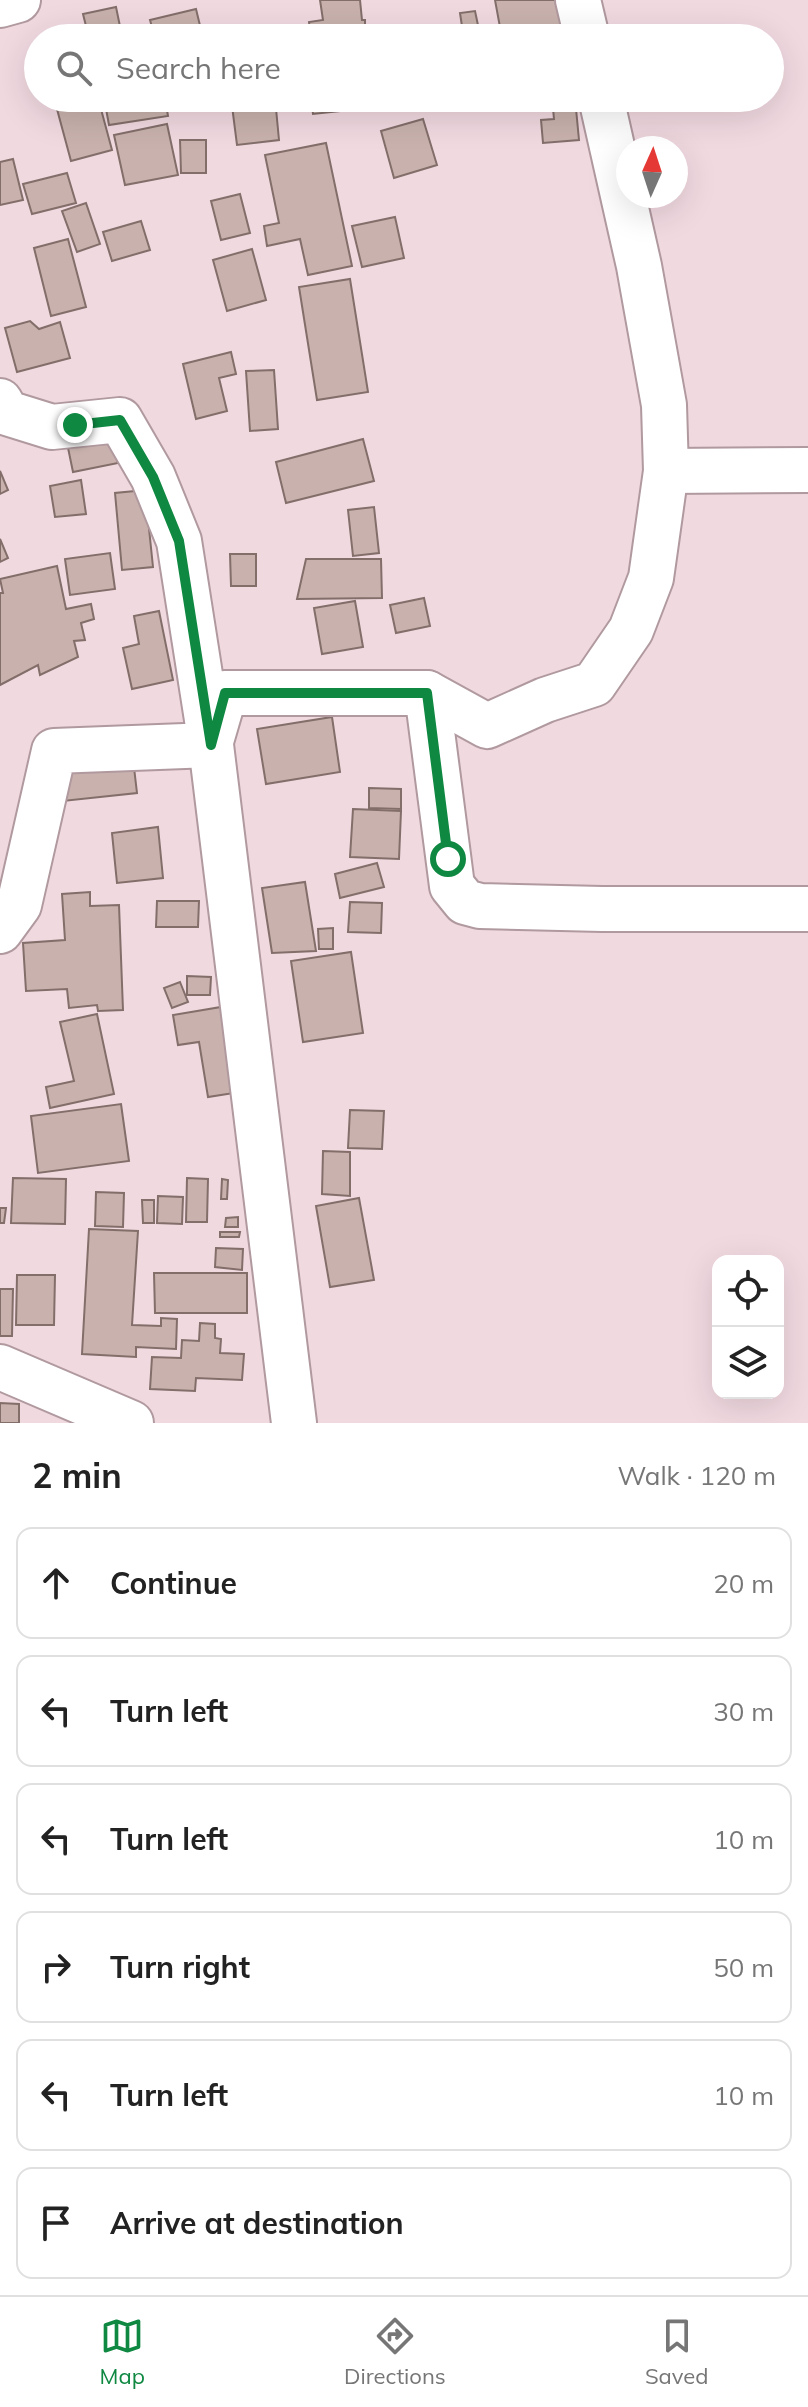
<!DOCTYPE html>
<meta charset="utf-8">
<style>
body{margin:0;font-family:Mulish,sans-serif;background:#f6f6f6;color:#222}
.controls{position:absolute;right:24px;bottom:24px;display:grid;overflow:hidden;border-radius:16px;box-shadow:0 8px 32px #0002}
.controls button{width:72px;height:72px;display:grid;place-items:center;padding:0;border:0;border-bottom:2px solid #e0e0e0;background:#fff;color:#222;font:40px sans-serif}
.compass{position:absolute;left:616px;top:136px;width:72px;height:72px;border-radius:50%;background:#fff;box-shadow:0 8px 32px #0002;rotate:3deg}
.stop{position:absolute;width:24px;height:24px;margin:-18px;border:6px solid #0f8842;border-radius:50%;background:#fff}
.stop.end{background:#0f8842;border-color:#fff;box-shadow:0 2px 8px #0008}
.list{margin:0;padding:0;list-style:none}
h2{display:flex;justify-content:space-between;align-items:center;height:104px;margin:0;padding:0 32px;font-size:34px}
h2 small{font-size:26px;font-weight:400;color:#767676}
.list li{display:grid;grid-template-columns:52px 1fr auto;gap:24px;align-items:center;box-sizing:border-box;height:112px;margin:0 16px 16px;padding:0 16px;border:2px solid #e0e0e0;border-radius:16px}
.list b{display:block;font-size:30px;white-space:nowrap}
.list em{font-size:26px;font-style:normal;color:#767676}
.icon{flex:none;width:44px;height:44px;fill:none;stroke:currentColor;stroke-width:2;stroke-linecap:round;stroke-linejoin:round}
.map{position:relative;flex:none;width:808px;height:1423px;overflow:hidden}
.search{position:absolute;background:#fff;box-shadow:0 8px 32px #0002;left:24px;right:24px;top:24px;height:88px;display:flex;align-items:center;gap:20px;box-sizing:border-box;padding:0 28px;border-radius:44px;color:#767676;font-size:30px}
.sheet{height:872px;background:#fff}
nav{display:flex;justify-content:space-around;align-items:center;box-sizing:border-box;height:112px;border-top:2px solid #e0e0e0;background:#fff;font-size:22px;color:#767676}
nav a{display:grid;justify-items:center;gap:4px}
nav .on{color:#0f8842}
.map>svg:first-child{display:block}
.building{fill:#c9b2ad;stroke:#836e6a;stroke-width:2}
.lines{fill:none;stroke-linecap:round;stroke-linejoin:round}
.minor-casing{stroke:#b0999f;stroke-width:48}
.minor{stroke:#fff;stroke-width:44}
.route{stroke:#0f8842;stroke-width:10}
</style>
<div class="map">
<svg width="808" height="1423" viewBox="0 0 808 1423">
<rect width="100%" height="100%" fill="#f1d9e0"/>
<g class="building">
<path d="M320 0H360L362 20H365V35L400 28 402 38H311L309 22 323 20Z"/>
<path d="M495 0H568L575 38H502Z"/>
<path d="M116 7 122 36 89 38 83 14Z"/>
<path d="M196 9 203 38H155L150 20Z"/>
<path d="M475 11 479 30 463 33 460 13Z"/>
<path d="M292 26 295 38H267L265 32Z"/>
<path d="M54 98H98L112 150 71 161Z"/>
<path d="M104 98H165L168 116 109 125Z"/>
<path d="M231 98H275L279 140 237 145Z"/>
<path d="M311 98H360L359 109 313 114Z"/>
<path d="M427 98H488L489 100 428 108Z"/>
<path d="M552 98H575L579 140 543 143 541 120 554 119Z"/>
<path d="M423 119 437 165 394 178 381 131Z"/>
<path d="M167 124 178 175 125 185 114 135Z"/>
<path d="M180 140H206V173H181Z"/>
<path d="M326 143 352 266 308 275 300 239 267 246 264 226 279 223 265 155Z"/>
<path d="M13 159 23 200 0 205V162Z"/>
<path d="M67 173 76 203 32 214 23 184Z"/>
<path d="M240 194 250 233 221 240 211 201Z"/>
<path d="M86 203 100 244 77 252 62 211Z"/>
<path d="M395 217 404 258 362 267 352 226Z"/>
<path d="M141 221 150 250 112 261 103 232Z"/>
<path d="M68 239 86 307 51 316 34 248Z"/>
<path d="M252 249 266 300 227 311 213 260Z"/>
<path d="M350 279 368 392 317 400 299 287Z"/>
<path d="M30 321 39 329 60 322 70 358 17 372 5 328Z"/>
<path d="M231 352 236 374 219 378 227 411 196 419 183 364Z"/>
<path d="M274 370 278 429 250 431 246 371Z"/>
<path d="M111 429 118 463 73 472 66 438Z"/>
<path d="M363 439 374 481 286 503 276 462Z"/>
<path d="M0 471 8 490 0 494Z"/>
<path d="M81 480 86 514 55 517 50 486Z"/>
<path d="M145 490 153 567 122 570 115 493Z"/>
<path d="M374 507 379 553 353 556 348 510Z"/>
<path d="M0 539 8 558 0 562Z"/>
<path d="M110 553 115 589 70 595 65 559Z"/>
<path d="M230 554H256V586H231Z"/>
<path d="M306 559H381L382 598 297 599Z"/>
<path d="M57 566 66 609 91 604 94 619 81 623 85 640 74 641 78 657 40 675 38 665 0 685V593H3L0 579Z"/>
<path d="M424 598 430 626 396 633 390 605Z"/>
<path d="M355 601 363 647 322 654 314 608Z"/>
<path d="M159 611 173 680 132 689 123 648 139 644 134 616Z"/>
<path d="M332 717 340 772 266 784 257 729Z"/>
<path d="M133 759 137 793 63 801 59 768Z"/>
<path d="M369 788 401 789V809L369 808Z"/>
<path d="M353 809 401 811 399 859 350 857Z"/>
<path d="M158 827 163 878 117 883 112 833Z"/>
<path d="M377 863 384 887 340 898 335 874Z"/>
<path d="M305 882 316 951 272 953 262 888Z"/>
<path d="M90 892V906L119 905 123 1010 98 1011 97 1005 69 1008 67 989 26 991 23 943 65 940 62 894Z"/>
<path d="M157 901H199L198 927H156Z"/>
<path d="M350 902 382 903 381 933 348 932Z"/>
<path d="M333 928V949H319L318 929Z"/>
<path d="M351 952 363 1033 303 1042 291 961Z"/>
<path d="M187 976 211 977 210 995H187Z"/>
<path d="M180 982 188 1002 172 1008 164 988Z"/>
<path d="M221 1007 234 1093 208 1097 199 1042 178 1045 173 1015Z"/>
<path d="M97 1014 114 1094 50 1108 46 1087 74 1081 60 1022Z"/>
<path d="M121 1104 129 1161 38 1173 31 1116Z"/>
<path d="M350 1110 384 1111 382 1149 348 1148Z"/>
<path d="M323 1151 350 1152V1196L322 1194Z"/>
<path d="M13 1178 66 1179 65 1224 11 1223Z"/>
<path d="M187 1178 208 1179 207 1222H186Z"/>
<path d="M222 1179 228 1180 227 1199H221Z"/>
<path d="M96 1192 124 1193 123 1227 95 1226Z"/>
<path d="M158 1196 183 1197 182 1224 157 1223Z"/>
<path d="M359 1198 374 1280 330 1287 316 1206Z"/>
<path d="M142 1200H154V1223H143Z"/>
<path d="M0 1208H6L4 1223H0Z"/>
<path d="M238 1217V1227H225L226 1218Z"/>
<path d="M89 1229 138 1231 132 1325 161 1326V1318L177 1319 176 1349 136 1347V1357L82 1354Z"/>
<path d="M220 1232H240L239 1237H220Z"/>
<path d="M216 1248 243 1249 242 1270 215 1267Z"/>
<path d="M154 1273H247V1313H155Z"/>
<path d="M17 1275H55L54 1325H16Z"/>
<path d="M0 1289H13L12 1336H0Z"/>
<path d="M200 1323 215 1324V1338L221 1339 220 1353 244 1354 242 1380 196 1378 195 1391 150 1389 152 1357 181 1358 182 1340 199 1341Z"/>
<path d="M0 1403 19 1404V1423H0Z"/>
</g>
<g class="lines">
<g class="minor-casing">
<g id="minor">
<path d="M578 0 587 38"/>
<path d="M0 5 18 0"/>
<path d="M0 401 7 413 52 427 120 420 153 477 179 541 211 745 294 1423"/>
<path d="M666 471 808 470"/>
<path d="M427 693 452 886 465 902 480 906 602 909H808"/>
<path d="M211 741 225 693H427L487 726 545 700 594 684 631 630 651 578 666 471 664 405 639 266 601 98"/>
<path d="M0 931 19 905 54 751 211 745"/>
<path d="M0 1367 131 1423"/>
</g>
</g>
<use href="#minor" class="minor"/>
</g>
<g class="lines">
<path class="route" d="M75 425 120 420 153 477 179 541 211 745 225 693H427L448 859"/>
</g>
</svg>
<div class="controls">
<button><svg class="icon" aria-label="locate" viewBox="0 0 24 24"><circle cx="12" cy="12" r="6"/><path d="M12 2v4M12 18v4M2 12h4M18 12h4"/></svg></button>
<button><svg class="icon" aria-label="layers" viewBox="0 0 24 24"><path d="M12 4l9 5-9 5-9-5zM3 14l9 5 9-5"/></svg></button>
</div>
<svg class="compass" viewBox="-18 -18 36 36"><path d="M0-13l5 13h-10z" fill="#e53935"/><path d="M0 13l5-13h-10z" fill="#767676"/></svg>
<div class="stop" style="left:448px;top:859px"></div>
<div class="stop end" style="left:75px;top:425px"></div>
<div class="search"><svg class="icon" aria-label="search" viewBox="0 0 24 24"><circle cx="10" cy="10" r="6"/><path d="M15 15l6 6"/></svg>Search here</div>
</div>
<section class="sheet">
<h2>2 min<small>Walk · 120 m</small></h2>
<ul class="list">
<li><svg class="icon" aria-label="ahead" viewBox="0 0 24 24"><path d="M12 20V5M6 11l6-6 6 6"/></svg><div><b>Continue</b></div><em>20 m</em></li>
<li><svg class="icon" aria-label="left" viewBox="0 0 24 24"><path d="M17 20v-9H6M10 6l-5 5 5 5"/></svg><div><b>Turn left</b></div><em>30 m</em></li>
<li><svg class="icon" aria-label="left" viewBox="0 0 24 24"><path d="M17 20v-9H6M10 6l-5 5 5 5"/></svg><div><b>Turn left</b></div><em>10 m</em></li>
<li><svg class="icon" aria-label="right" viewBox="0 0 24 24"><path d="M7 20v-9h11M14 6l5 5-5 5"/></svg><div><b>Turn right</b></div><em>50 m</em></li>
<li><svg class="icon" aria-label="left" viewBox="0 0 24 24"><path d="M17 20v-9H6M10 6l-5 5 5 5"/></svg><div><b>Turn left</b></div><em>10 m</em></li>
<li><svg class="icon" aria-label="arrive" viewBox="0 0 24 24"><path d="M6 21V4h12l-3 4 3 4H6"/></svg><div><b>Arrive at destination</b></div></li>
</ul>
</section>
<nav>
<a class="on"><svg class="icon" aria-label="map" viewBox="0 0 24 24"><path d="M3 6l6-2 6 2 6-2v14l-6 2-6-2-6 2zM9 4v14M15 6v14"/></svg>Map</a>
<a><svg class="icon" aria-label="directions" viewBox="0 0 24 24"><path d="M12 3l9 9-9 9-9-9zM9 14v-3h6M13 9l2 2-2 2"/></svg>Directions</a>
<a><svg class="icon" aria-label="saved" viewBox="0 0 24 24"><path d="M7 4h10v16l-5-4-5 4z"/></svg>Saved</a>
</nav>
